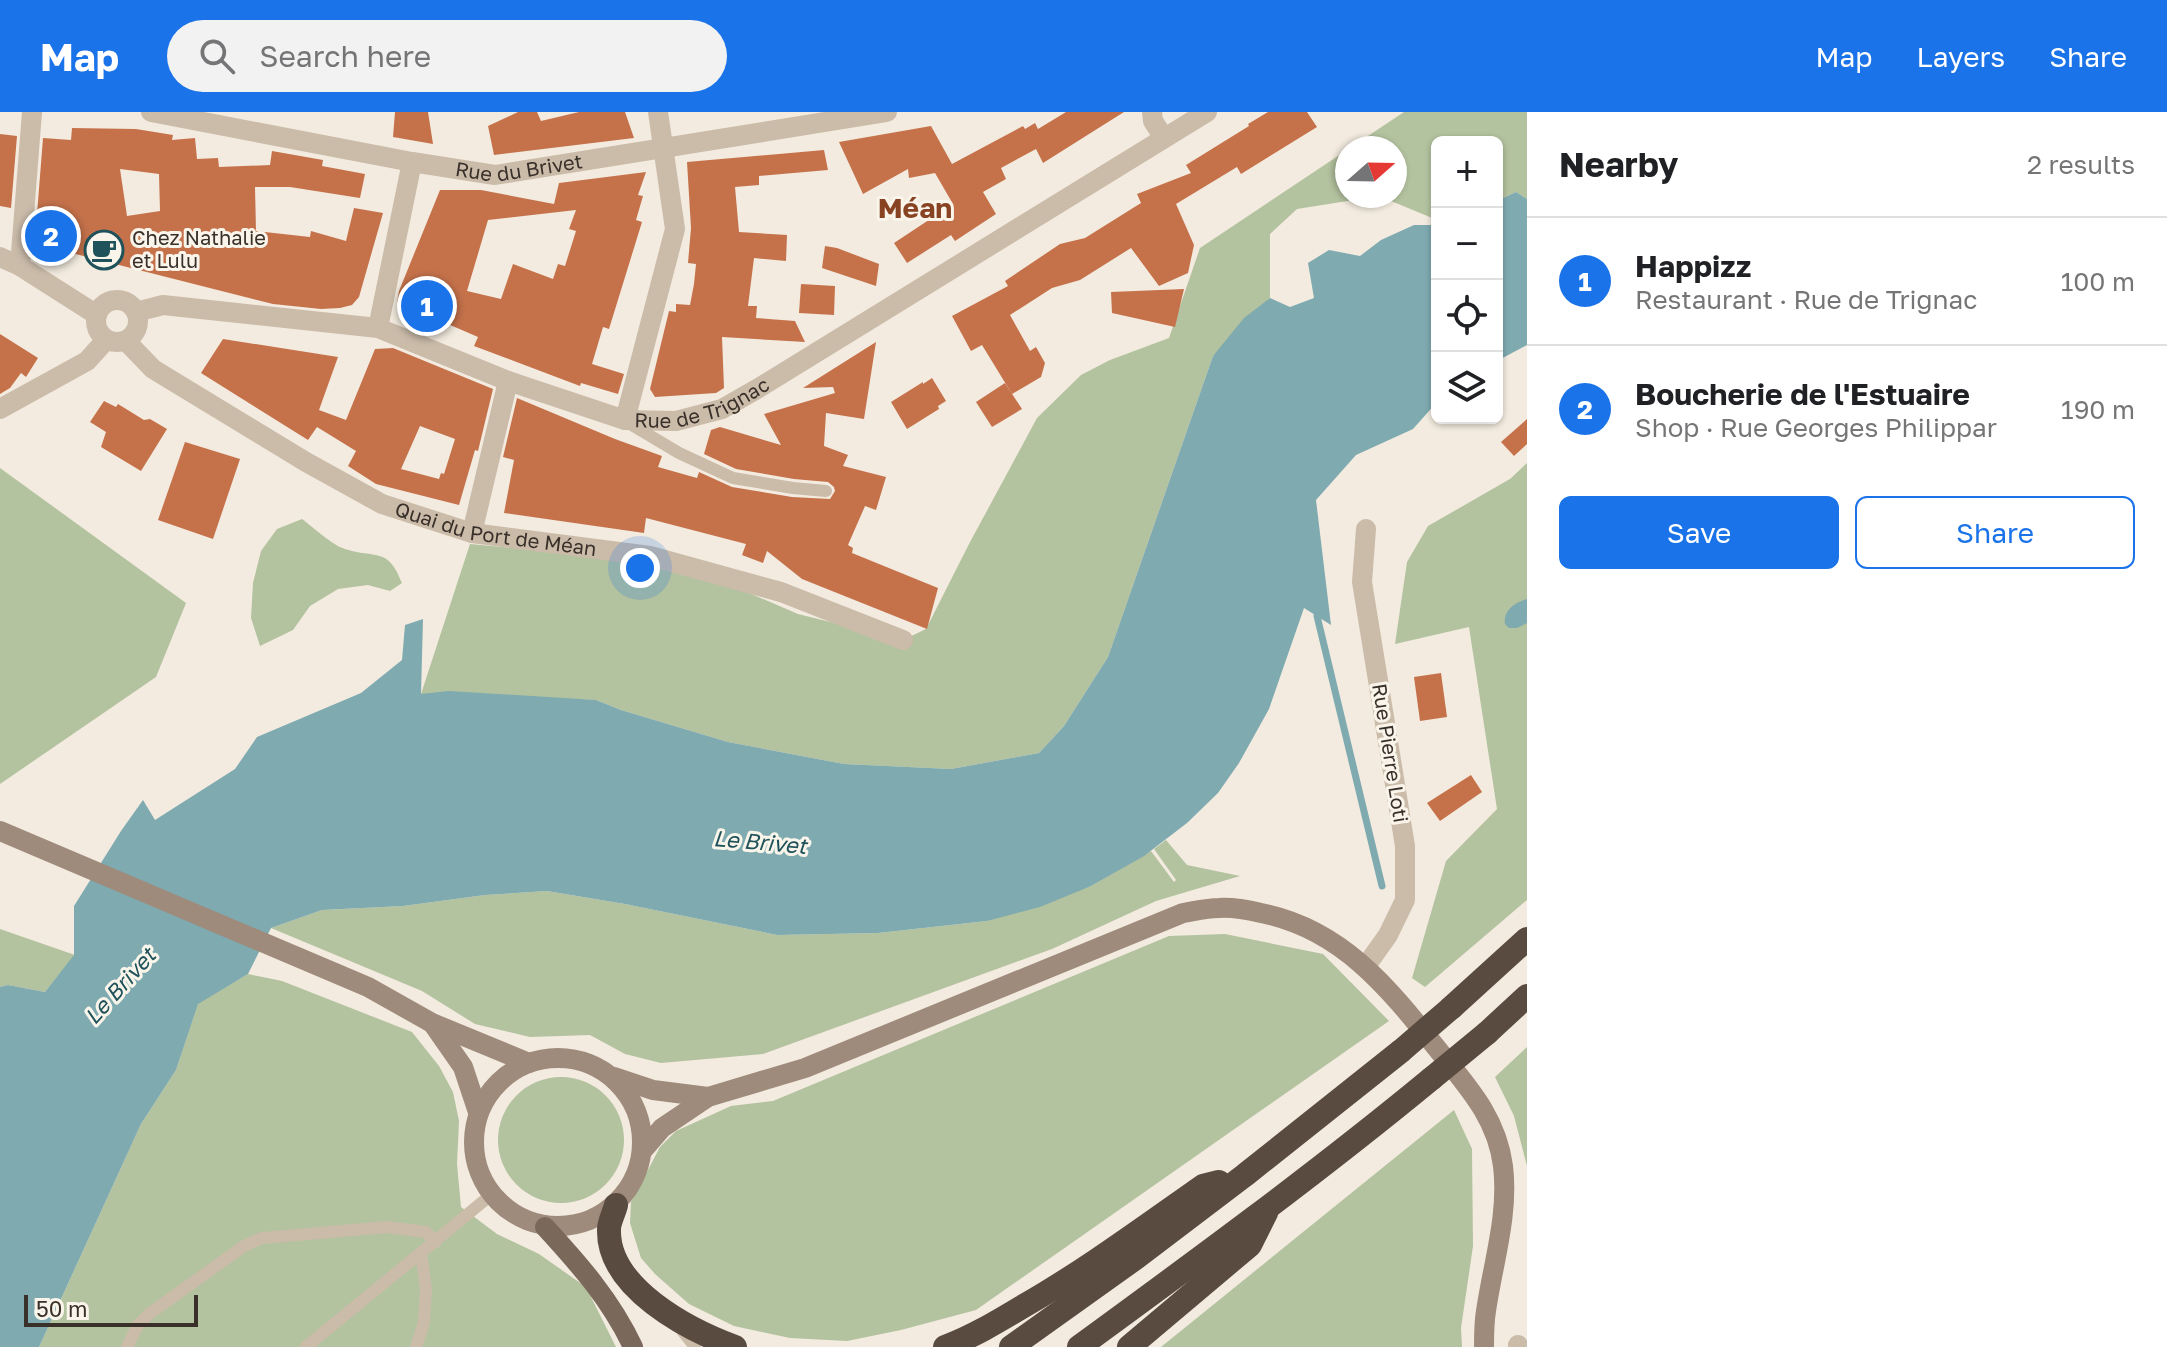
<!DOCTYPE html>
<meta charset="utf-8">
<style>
body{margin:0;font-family:"Golos Text",sans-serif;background:#f2f2f2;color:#202124}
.controls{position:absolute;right:24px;top:24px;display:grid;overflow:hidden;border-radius:12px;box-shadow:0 2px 6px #0004}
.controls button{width:72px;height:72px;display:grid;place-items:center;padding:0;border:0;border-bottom:2px solid #e0e0e0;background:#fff;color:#202124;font:40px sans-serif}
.compass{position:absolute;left:1335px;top:24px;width:72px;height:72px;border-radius:50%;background:#fff;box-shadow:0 2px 6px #0004;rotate:70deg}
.scale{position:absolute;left:24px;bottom:20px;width:174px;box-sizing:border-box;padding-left:8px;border:4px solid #39302a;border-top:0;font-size:22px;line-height:28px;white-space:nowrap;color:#39302a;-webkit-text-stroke:6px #faf5eb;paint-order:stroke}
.you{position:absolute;left:640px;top:456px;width:28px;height:28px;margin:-20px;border:6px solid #fff;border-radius:50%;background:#1a73e8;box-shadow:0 0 0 12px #1a73e833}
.badge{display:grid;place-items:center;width:52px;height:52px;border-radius:50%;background:#1a73e8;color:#fff;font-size:26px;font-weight:700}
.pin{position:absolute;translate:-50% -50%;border:4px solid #fff;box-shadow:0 2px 8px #0006}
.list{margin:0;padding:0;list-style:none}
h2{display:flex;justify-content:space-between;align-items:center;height:104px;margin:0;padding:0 32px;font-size:34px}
h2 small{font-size:26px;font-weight:400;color:#757577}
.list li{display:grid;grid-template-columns:52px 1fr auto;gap:24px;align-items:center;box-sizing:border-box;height:128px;padding:0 32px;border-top:2px solid #e0e0e0}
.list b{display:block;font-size:30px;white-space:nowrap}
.list p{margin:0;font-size:26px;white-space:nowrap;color:#757577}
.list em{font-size:26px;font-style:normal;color:#757577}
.actions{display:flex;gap:16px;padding:24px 32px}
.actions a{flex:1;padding:18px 0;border:2px solid #1a73e8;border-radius:12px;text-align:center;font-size:28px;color:#1a73e8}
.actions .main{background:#1a73e8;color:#fff}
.icon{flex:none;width:44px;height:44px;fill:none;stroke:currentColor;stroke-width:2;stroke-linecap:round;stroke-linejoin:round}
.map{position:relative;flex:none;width:1527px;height:1235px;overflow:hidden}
header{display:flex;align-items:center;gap:48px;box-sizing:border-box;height:112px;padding:0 40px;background:#1a73e8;color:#fff}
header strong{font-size:38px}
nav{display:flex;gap:44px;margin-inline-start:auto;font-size:28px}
.search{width:560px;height:72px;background:#f2f2f2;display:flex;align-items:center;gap:20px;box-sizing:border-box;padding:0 28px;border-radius:44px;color:#757577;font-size:30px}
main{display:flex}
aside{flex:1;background:#fff}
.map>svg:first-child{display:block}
.green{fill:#b3c29f}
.water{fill:#7eaab0}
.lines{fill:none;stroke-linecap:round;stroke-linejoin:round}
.stream{stroke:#7eaab0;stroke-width:7}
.building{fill:#c5724b;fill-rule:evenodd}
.lane{stroke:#cbbcaa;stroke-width:12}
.street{stroke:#cbbcaa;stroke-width:20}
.secondary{stroke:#9f8b7c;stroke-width:20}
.primary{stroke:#7a685b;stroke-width:20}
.highway{stroke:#5a4b41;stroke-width:24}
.highway-bridge{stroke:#5a4b41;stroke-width:24}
.labels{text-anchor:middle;stroke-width:6;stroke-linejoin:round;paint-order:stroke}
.street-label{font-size:20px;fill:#39302a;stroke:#faf5eb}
.poi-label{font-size:20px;fill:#39302a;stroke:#faf5eb;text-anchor:start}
.water-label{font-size:22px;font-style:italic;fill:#1f525a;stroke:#faf5eb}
.district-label{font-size:28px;font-weight:bold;fill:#884323;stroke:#faf5eb}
</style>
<header>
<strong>Map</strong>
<div class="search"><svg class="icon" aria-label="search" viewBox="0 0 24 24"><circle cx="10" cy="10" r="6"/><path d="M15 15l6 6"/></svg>Search here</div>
<nav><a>Map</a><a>Layers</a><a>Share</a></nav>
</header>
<main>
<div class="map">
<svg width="1527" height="1235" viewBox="0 0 1527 1235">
<rect width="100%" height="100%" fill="#f3ebdf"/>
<g class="green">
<path d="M1404 0H1527V87L1516 80 1497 89V30H1437V108L1379 84 1297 97 1270 122V186L1213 244 1108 545 1064 614 1039 641 951 657 844 652 728 630 621 598 596 588 421 582 470 432 649 449 705 462 798 502 903 528 926 517 969 432 1037 306 1081 263 1110 248 1169 226 1200 136 1347 38V84H1395V36H1350Z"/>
<path d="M1527 351V788L1425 875 1412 866 1446 749 1497 697 1469 515 1395 532 1407 450 1428 414 1510 367Z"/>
<path d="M0 356 186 491 156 565 0 672Z"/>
<path d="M302 407C313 415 332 433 345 437 375 447 388 434 402 471L390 479 368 473 338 477 310 494 293 518 260 534 251 506 253 471 261 439 277 417Z"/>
<path d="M1166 728 1187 753 1240 764 1156 789 1052 837 763 942 661 951 625 942 590 923 530 925 475 912 422 879 271 816 322 798 403 794 485 783 547 779 625 792 777 823 878 821 987 809 1091 774 1151 739 1174 770 1176 768 1154 737Z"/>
<path d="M0 817 75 843 45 880 8 873 0 875Z"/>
<path d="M1225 822 1323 842 1389 909 976 1198 901 1218 847 1229 790 1226 734 1214 689 1192 655 1162 641 1146 630 1111 631 1090 660 1035 676 1019 731 994 773 989 1169 824Z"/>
<path d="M248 862 282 869 412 920 439 954 453 980 459 1009 457 1052 461 1095 497 1122 539 1142 586 1175 616 1235H39L141 1012 176 958 198 891Z"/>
<path d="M1527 935V1054L1514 1004 1495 965Z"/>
<circle cx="561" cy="1028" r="63"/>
<path d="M1454 998 1472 1037 1473 1134 1461 1216 1462 1235H1161Z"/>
</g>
<g class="water">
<path d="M1516 80 1527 87V233L1497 249V89Z"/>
<path d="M1414 113H1437V290L1413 317 1356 343 1316 388 1331 513 1304 496 1269 597 1239 651 1218 681 1187 711 1144 744 1091 774 1040 795 987 809 878 821 777 823 625 792 547 779 485 783 403 794 322 798 271 816 248 862 198 892 176 958 141 1012 39 1235H0V875L8 873 45 880 74 843V794L121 719 143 688 155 708 235 657 257 625 361 581 402 548 405 513 423 507 421 582 449 579 596 588 621 598 728 630 844 652 951 657 1039 641 1064 614 1108 545 1213 244 1244 206 1270 186 1290 195 1314 186 1308 151 1329 138 1360 144 1381 128Z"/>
<path d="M1527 487V511L1517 516H1509L1505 512C1503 498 1515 491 1527 487Z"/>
</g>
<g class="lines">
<path class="stream" d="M1317 504 1382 774"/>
</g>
<g class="building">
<path d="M395 0H428L433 32 393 25Z"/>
<path d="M518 0H537L541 9 579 0H625L634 26 494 43 488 14Z"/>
<path d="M1066 0H1124L1043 51 1036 37 1001 56 1006 67 983 80 996 102 955 129 951 123 907 151 894 131 953 92 935 61 909 66 908 57 863 82 839 30 931 14 952 52 1023 14 1025 17 1035 11 1038 17Z"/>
<path d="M1268 0H1307L1317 15 1241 62 1237 55 1176 92 1194 133 1188 161 1159 174 1131 136 1080 168 1052 176 1010 203 1030 239 1036 235 1045 251 1041 265 1012 282 982 233 971 239 952 204 1008 174 1005 169 1060 132 1085 126 1141 91 1137 82 1191 61 1186 53 1249 14 1248 12Z"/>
<path d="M72 16 136 17 173 23 172 28 195 26 197 47 218 46 219 55 270 53 272 39 323 48 322 54 365 62 360 86 290 75H255L256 119 310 125 311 119 346 129 354 96 383 101 359 185 352 193 340 196 321 197 273 192 48 135 40 127 39 102H37L43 26 71 28ZM120 57 159 62 160 99 127 104Z"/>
<path d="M0 22 17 24 11 96 0 94Z"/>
<path d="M824 38 828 58 759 64V73L735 75 739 120 787 123 786 149 754 146 748 194H757L756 206 795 209 805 230 722 225 724 276 716 281 655 285 650 277 669 199 676 200V192L690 193 694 172 696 152 688 151 691 116 687 50Z"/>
<path d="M646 60 638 83 643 84 636 108 642 110 609 217 603 215 592 252 624 262 618 282 581 271 580 274 474 234 478 225 397 190 399 179 440 78H481L554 92 559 71ZM576 98 569 117 576 119 565 154 558 152 553 167 513 152 501 187 467 179 488 108Z"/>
<path d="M825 134 837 136 879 152 876 174 822 156Z"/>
<path d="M801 172 835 174 834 203 799 201Z"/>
<path d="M1184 177 1175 215 1112 201 1111 180Z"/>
<path d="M0 222 38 246 26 265 21 261 10 276 0 282Z"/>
<path d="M223 227 338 245 319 298 346 308 375 237 393 236 493 277 478 339 475 338 459 393 376 372 348 354 356 339 317 315 308 328 201 261ZM420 314 455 327 444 362 441 361 439 367 401 357Z"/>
<path d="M876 230 864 307 826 301 824 334 848 343 843 354 886 365 876 398 865 394 848 433 853 436 852 441 938 476 927 517 802 467 767 439 763 451 742 443 746 432 646 406 644 421 504 401 514 348 503 345 517 286 615 327 662 344 658 355 697 366 699 360 732 375 792 385 830 387 835 379 834 375 828 370 794 367 736 357 704 342 711 318 720 315 781 333 764 302 835 281 833 275 803 276Z"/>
<path d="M932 266 946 289 938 294 939 297 907 317 891 290 923 270V272Z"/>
<path d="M1005 271 1022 297 992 315 976 290Z"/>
<path d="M104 289 116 295 118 292 144 308 150 307 167 317 141 359 101 335 106 320 90 310Z"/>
<path d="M1527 307V332L1514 344 1501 330Z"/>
<path d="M185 330 240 347 213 427 158 408Z"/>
<path d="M1441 561 1447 605 1420 609 1414 565Z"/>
<path d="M1471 663 1482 680 1440 709 1427 691Z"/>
</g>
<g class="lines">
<g class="lane">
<path d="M627 310 679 341 733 366 793 376 826 379"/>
<path d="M680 1216 695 1235"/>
<path d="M127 1235 138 1213 149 1202 244 1134 262 1126 387 1115 426 1120 436 1130"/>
<path d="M306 1235 491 1083"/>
<path d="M416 1235 424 1210 426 1177 421 1141"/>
</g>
<g class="street">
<path id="s1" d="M151 0 412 50 495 63 887 0"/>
<path d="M1152 0 1153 9 1164 26"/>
<path d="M0 145 20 154 97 203"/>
<path d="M20 154 32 0"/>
<circle cx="117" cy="209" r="21"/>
<path id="s2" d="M136 200 163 193 378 216 508 269 625 308 676 309 722 297 757 277 1207 0"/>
<path d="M378 216 412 50"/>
<path id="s3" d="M126 229 153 257 306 350 382 392 472 421 650 444 781 480 903 528"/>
<path d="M0 297 87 249 106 228"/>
<path d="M625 308 675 117 658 0"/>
<path d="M472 421 508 269"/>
<path d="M1366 854 1388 823 1405 788V734L1362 470 1366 417"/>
<path d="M1518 1233 1519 1235"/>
</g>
<g class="secondary">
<path d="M0 719 368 875 432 911 529 951"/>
<path d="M433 912 463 955 478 1000"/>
<circle cx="558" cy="1030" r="84"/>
<path d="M614 965 653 978 708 985"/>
<path d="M643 1038 662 1016 708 985 805 956 1183 801C1195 799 1207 796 1219 796 1233 795 1248 798 1261 801 1343 817 1390 878 1439 939 1468 975 1497 1006 1503 1054 1509 1102 1493 1151 1486 1199 1484 1211 1484 1223 1484 1235"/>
</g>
<path class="primary" d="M545 1115C579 1152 611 1188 633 1235"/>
<g class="highway">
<path d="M1451 896 1527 827"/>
<path d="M1487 921 1527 884"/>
<path d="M616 1093C614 1101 609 1110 609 1117 607 1176 689 1218 735 1235"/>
<path d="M945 1235C972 1225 997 1210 1022 1195 1085 1159 1143 1116 1203 1074L1219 1070"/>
<path d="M1011 1235 1137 1145 1245 1063 1401 939"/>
<path d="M1079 1235C1198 1148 1317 1061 1431 967"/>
<path d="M1129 1235 1250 1133 1266 1101"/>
</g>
<g class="highway-bridge">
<path d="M1401 939 1451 896"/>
<path d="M1431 967 1487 921"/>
</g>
</g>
<defs>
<g id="cafe-ring" transform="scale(2)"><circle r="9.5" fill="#faf5eb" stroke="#1f525a" stroke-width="1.5"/><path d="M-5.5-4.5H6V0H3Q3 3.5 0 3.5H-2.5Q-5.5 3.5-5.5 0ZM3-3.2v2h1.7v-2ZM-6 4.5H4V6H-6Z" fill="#1f525a"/></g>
</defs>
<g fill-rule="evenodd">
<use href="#cafe-ring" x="104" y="138"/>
</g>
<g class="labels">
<g class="street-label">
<text dy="7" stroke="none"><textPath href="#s1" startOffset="374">Rue du Brivet</textPath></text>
<text dy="7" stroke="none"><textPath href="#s2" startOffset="588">Rue de Trignac</textPath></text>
<text dy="7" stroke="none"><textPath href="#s3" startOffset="422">Quai du Port de Méan</textPath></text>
<text transform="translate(1390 641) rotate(81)" y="7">Rue Pierre Loti</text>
</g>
<g class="poi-label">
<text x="132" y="133">Chez Nathalie<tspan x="132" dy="23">et Lulu</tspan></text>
</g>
<g class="water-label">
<text transform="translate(760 730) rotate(5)" y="8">Le Brivet</text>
<text transform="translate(120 874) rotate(-48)" y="8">Le Brivet</text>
</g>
<g class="district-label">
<text x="915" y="106">Méan</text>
</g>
</g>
</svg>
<div class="controls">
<button>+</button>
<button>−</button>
<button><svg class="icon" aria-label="locate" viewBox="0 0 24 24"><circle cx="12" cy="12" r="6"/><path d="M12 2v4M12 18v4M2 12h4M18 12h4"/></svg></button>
<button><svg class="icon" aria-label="layers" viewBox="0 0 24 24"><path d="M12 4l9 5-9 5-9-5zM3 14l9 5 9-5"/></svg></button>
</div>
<svg class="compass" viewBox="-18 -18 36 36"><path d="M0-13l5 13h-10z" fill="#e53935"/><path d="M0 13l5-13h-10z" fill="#757577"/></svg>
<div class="scale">50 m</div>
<div class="you"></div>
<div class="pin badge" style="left:427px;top:194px">1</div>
<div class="pin badge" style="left:51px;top:124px">2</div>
</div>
<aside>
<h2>Nearby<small>2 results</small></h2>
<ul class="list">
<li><span class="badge">1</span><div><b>Happizz</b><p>Restaurant · Rue de Trignac</p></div><em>100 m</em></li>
<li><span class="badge">2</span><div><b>Boucherie de l'Estuaire</b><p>Shop · Rue Georges Philippar</p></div><em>190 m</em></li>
</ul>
<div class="actions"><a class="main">Save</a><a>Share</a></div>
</aside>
</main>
